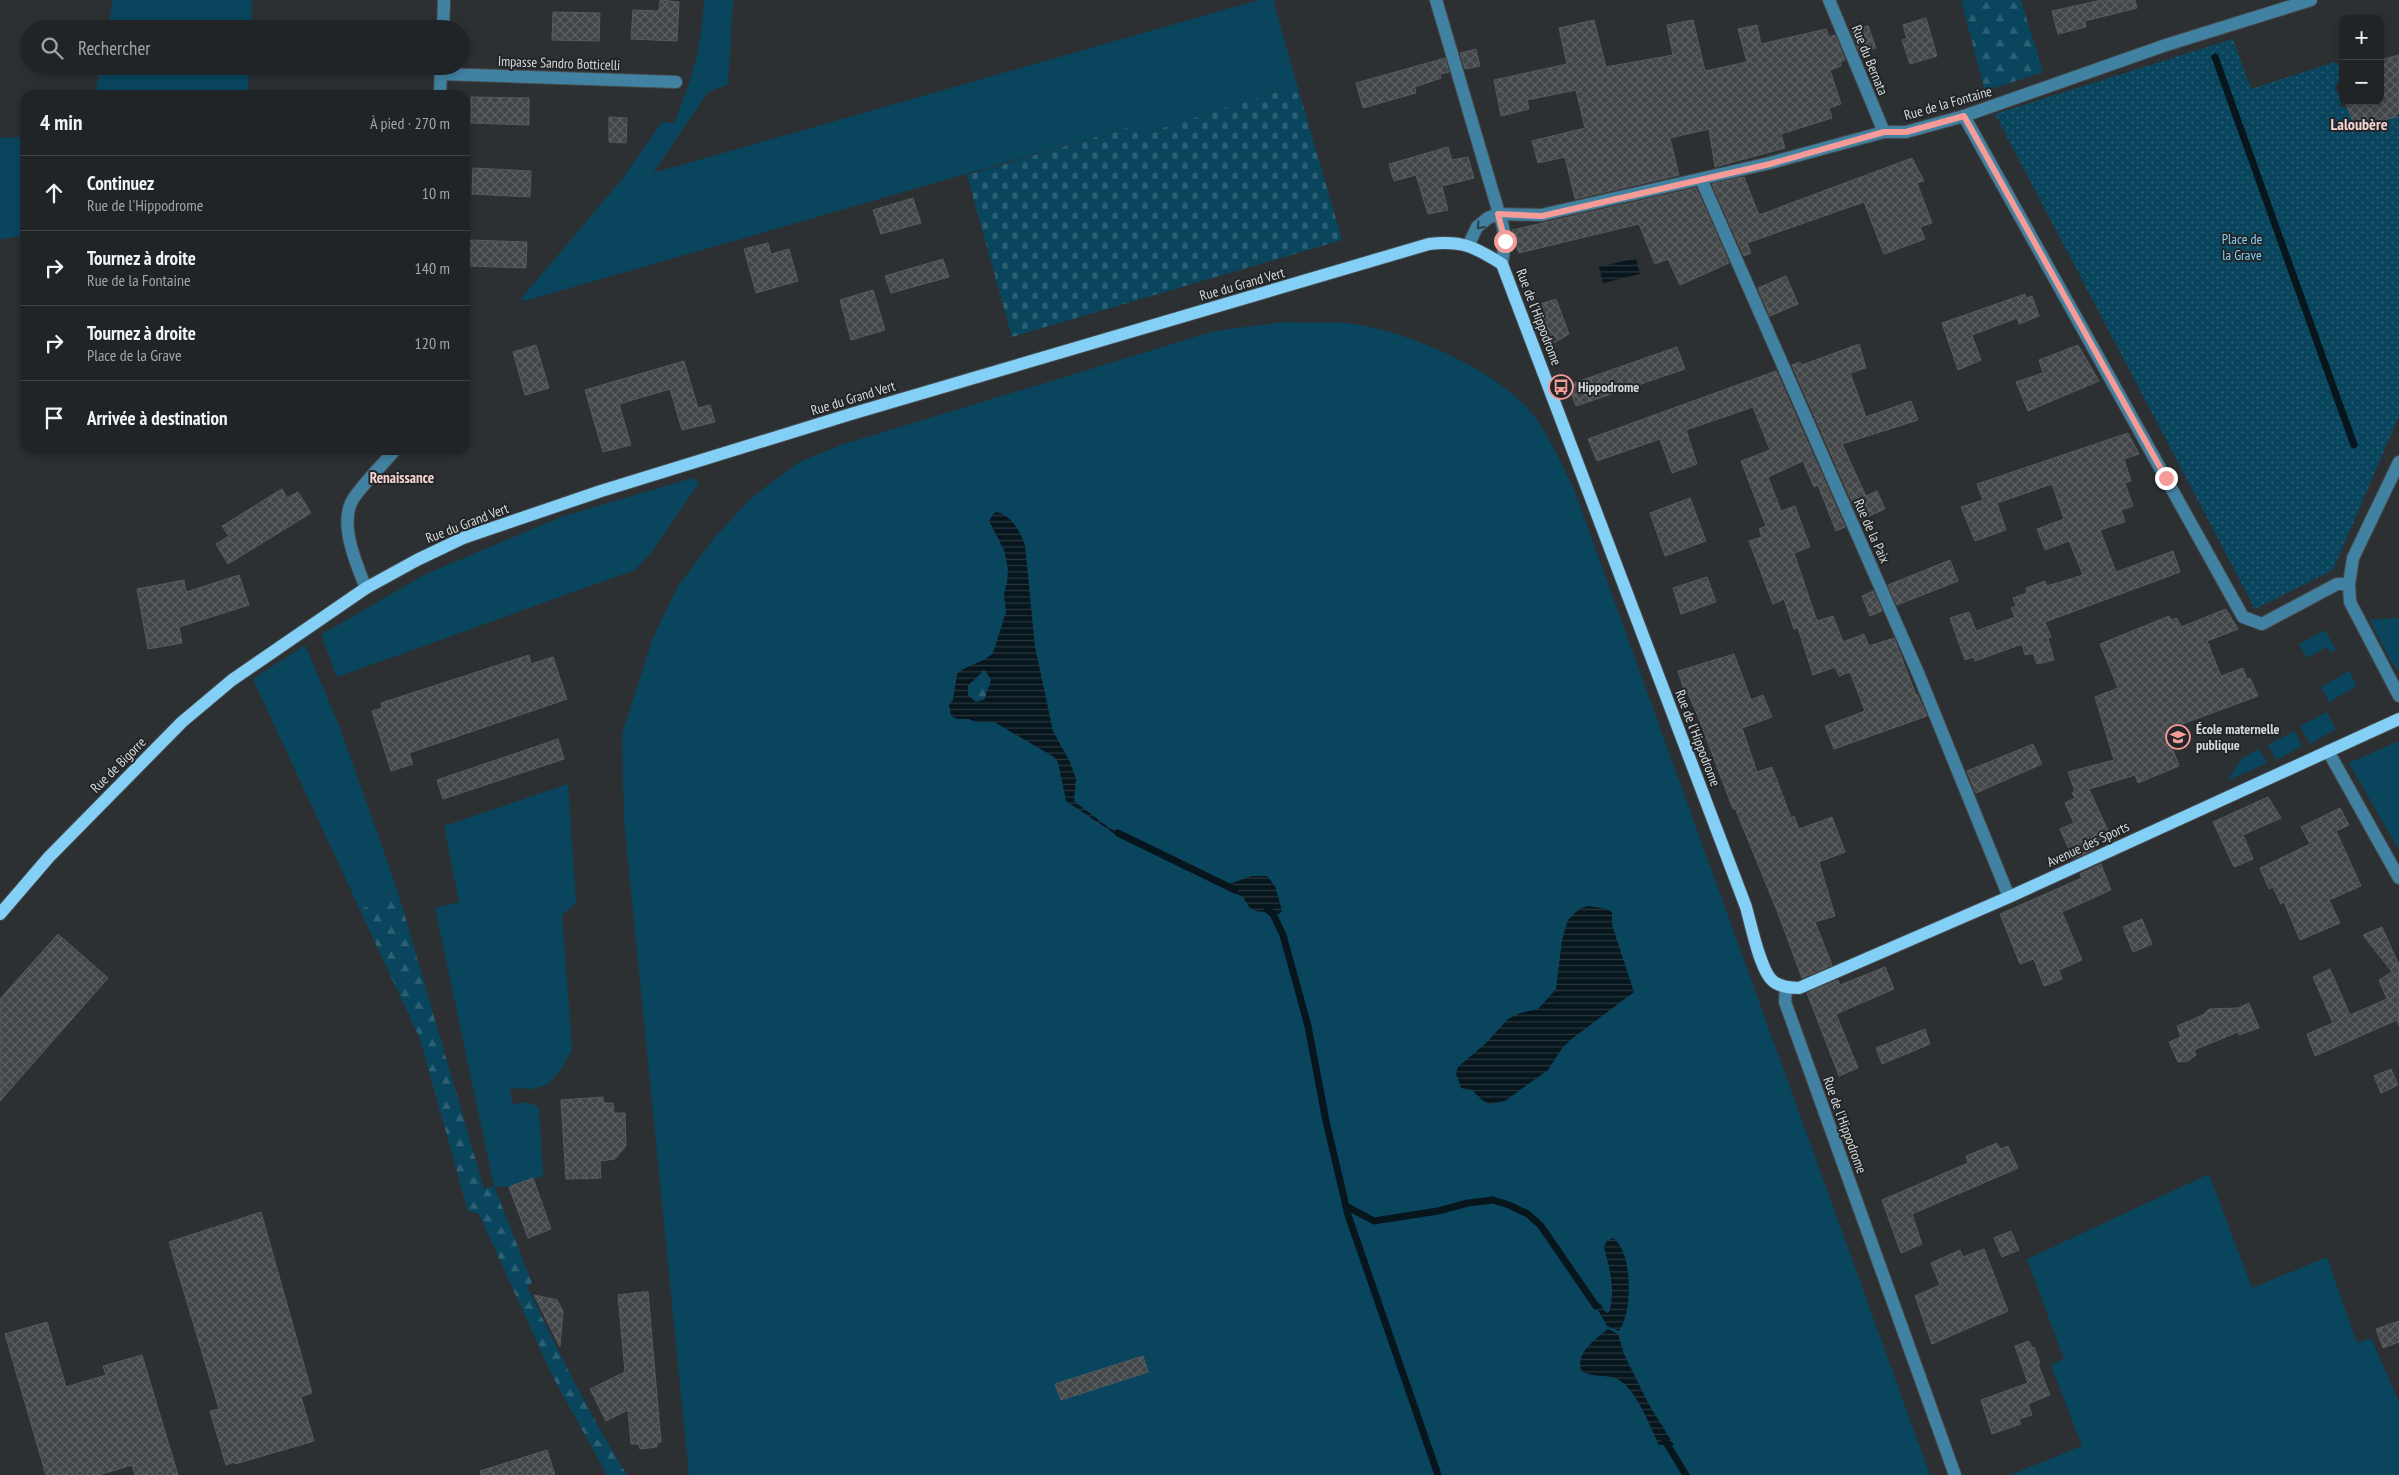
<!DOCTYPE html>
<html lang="fr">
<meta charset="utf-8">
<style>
body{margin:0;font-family:"PT Sans Narrow",sans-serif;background:#2d3032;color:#f1f3f6}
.controls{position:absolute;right:15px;top:15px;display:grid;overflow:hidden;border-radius:10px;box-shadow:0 2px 8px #0003}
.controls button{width:45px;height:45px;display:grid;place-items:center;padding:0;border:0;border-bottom:1px solid #3e4143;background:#212426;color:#f1f3f6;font:25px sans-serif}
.stop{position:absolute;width:15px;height:15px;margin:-11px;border:4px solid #f59b98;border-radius:50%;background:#fff}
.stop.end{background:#f59b98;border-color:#fff;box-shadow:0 1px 5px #0008}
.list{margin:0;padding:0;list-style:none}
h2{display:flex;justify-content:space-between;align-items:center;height:65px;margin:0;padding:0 20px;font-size:21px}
h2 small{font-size:16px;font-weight:400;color:#a2a4a7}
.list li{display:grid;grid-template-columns:32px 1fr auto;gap:15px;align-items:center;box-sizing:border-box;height:75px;padding:0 20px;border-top:1px solid #3e4143}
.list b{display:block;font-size:19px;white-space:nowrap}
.list p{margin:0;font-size:16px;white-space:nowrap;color:#a2a4a7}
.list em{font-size:16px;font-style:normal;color:#a2a4a7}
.icon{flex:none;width:28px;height:28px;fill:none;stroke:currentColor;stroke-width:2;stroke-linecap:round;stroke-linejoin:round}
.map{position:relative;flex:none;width:2399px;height:1475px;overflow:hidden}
.search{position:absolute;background:#212426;box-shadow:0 2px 8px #0003;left:20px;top:20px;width:450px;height:55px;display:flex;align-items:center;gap:12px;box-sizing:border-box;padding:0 18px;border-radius:28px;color:#a2a4a7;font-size:19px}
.panel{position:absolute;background:#212426;box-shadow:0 2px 8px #0003;left:20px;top:90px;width:450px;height:365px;border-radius:15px}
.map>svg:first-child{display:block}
.green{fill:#09465e}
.forest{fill:url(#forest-firs)}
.cemetery{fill:url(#cemetery-stones)}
.park{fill:url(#park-dots)}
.water{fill:url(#water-rules);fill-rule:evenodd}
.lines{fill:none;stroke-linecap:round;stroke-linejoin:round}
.stream{stroke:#07151d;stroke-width:7}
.building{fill:url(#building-cross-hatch);stroke:#565a5c}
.minor-casing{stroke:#474b4d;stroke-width:14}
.major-casing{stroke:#474b4d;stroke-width:14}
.minor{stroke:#4182a2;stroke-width:12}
.major{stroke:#83cff6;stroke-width:12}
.oneway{stroke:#2a3d46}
.route{stroke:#f59b98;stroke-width:6}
.labels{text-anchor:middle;stroke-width:4;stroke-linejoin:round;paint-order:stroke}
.street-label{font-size:14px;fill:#d6d9da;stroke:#232628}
.park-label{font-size:14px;fill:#83cef4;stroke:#232628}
.poi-label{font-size:14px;font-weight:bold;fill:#d6d9da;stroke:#232628;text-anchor:start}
.neighbourhood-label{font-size:15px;font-weight:bold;fill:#f6d3d1;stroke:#232628}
.quarter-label{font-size:16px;font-weight:bold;fill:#f6d3d1;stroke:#232628}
</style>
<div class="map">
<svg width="2399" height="1475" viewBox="0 0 2399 1475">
<defs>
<pattern id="forest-firs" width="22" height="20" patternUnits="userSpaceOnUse" patternTransform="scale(1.25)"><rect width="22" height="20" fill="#09465e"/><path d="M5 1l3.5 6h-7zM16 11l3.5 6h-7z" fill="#2c6074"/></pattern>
<pattern id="cemetery-stones" width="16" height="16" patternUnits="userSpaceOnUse" patternTransform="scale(1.25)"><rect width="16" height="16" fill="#09465e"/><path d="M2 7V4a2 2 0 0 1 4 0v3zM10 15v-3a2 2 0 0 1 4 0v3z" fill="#2c6074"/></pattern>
<pattern id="park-dots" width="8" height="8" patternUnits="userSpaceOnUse" patternTransform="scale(1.25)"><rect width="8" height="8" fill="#09465e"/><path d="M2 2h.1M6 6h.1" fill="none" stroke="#2c6074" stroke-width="1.8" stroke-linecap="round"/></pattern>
<pattern id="water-rules" width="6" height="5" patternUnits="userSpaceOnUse" patternTransform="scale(1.25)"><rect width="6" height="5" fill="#07151d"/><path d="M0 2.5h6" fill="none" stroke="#2a363d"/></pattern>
<pattern id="building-cross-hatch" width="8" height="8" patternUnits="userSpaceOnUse" patternTransform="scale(1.25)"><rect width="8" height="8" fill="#424648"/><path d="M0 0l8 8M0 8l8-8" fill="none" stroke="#5d6062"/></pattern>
</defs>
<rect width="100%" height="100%" fill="#2c3032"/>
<g class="green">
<path d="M113 0H252L251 29H108Z"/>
<path d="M704 0H733L728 85 708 92 653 173 1259 0H1273L1297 85 1144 134 1140 124 528 300H520L623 178 662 122 674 123C692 79 702 48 704 0Z"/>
<path d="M101 66H249L248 95H95Z"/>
<path d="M25 137V236L0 239V138Z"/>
<path d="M1283 322C1303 323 1323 322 1344 323 1399 327 1494 368 1530 411 1548 432 1560 462 1573 487L1930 1475H689L624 820 622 734 653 638 678 586 715 537 751 498 799 462 841 445 1215 331Z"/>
<path d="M693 478 699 483 650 554 635 570 337 677 321 635 426 574 561 517Z"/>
<path d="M2399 618V672L2390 660 2370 620Z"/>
<path d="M2325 630 2336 650 2331 653 2327 647 2307 658 2299 644Z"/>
<path d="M305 645 340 728 397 889 360 910 253 679Z"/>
<path d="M2349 671 2357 686 2329 702 2321 687Z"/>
<path d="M2327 712 2336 729 2310 744 2300 726Z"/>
<path d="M2294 731 2302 746 2276 760 2268 745Z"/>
<path d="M2399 741V850L2349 763Z"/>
<path d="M2259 749 2267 763 2227 781 2242 758Z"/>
<path d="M568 784 576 903 562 915 572 1049 561 1070 548 1084 533 1089 510 1088 512 1104C522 1103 531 1100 539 1109L543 1176 509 1187 494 1186 435 908 459 902 444 826Z"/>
<path d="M2209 1174 2252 1288 2327 1257 2357 1343 2371 1338 2399 1402V1475H2010L2082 1446 2051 1365 2064 1359 2027 1259Z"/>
</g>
<g class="forest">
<path d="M1961 0H2021L2043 72 1985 91Z"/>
<path d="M984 670 991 679C990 686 986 691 985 699L976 702 968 695V686Z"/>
<path d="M397 889 484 1189 494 1186 532 1283 527 1286C558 1351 589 1414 627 1475H607L552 1375 479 1214 468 1211 420 1039 360 910Z"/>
</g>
<path class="cemetery" d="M1297 85 1342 240 1012 337 967 175 1140 124 1144 134Z"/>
<path class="park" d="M2233 39 2251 89 2335 62 2338 64C2342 78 2340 79 2334 89L2337 90 2341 104 2339 105 2341 108 2343 106 2350 110 2357 123 2354 124 2355 127 2396 117V114L2399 113V416L2333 570 2255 609 1995 114Z"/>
<g class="water">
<path d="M1636 258 1640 274 1603 283 1599 267Z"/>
<path d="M997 512C1012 516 1020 531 1025 545L1035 647 1053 731 1070 762 1076 779 1074 801 1109 828 1118 832V836L1066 801 1058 762 1054 757 994 722H976L969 719H957L951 716 949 705 953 700 957 674C967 664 984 663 993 653L1006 612 1004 594 1007 582 1008 569 1004 550 989 521 994 513ZM984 670 991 679C990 686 986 691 985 699L976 702 968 695V686Z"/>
<path d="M1252 876H1267L1275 886 1282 911 1279 914 1256 911 1249 907 1243 897 1226 889V885Z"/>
<path d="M1588 906 1607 909 1612 912V925L1634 992 1573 1038 1563 1047 1548 1070 1505 1101 1489 1104 1482 1100 1472 1090 1461 1088 1456 1073 1458 1067 1486 1043 1508 1019 1520 1013 1538 1009 1556 989 1562 940 1568 920 1579 909Z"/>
<path d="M1613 1238C1633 1251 1633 1313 1619 1331L1607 1326 1596 1306 1599 1302 1606 1313 1609 1312C1616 1293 1609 1266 1604 1247L1607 1241Z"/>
<path d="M1608 1329 1618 1334 1624 1354 1648 1403 1674 1445H1659C1650 1427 1635 1385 1615 1378 1603 1374 1590 1378 1581 1370 1576 1352 1595 1340 1608 1329Z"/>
</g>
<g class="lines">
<g class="stream">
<path d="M2215 57 2354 445"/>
<path d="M1118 833 1235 890"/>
<path d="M1267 909 1273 914 1283 935 1308 1026 1326 1121 1348 1215 1438 1475"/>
<path d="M1346 1206 1374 1221 1438 1211 1468 1203 1493 1200 1509 1205 1528 1214 1541 1226 1596 1306"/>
<path d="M1664 1439 1686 1475"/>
</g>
</g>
<g class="building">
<path d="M660 0 679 2 677 41 631 39 633 10 659 11Z"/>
<path d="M2102 0H2135L2137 8 2085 21 2086 27 2058 34 2052 11Z"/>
<path d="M553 12 600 13 599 41 552 40Z"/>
<path d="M1926 18 1937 56 1910 64 1902 40 1907 39 1903 25Z"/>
<path d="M1594 20 1606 67 1673 55 1667 25 1693 20 1705 71 1747 62 1738 29 1757 25 1761 44 1826 29 1829 37 1835 35 1845 60 1840 62 1841 66 1830 70 1841 104 1829 108 1832 118 1781 134 1785 148 1715 167 1709 129 1670 138 1679 175 1575 199 1565 157 1538 163 1532 141 1585 128 1576 90 1527 100 1529 109 1501 116 1494 80 1567 64 1559 28Z"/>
<path d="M1868 26 1876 48 1860 54 1851 31Z"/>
<path d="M1476 49 1480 66 1465 69 1460 53Z"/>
<path d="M2399 55V113L2396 114V117L2355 127 2345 101H2380V60Z"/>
<path d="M1445 58 1449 72 1440 74 1441 78 1415 87 1416 93 1363 108 1356 83Z"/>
<path d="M471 97 529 98V125L471 123Z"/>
<path d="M609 117 627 118 626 143 609 142Z"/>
<path d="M1448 147 1452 160 1468 157 1474 178 1442 186 1448 210 1428 214 1416 175 1394 181 1389 164Z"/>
<path d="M1912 158 1924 181 1917 183 1932 223 1920 227 1925 239 1884 254 1864 202 1747 243 1751 253 1744 256 1712 184 1744 177 1759 215Z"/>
<path d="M473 168 531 171 530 197 472 194Z"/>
<path d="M1696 188 1729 263 1680 285 1668 259 1655 264 1639 224 1519 253 1513 238 1512 230Z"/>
<path d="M913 198 921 223 881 234 873 210Z"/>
<path d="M469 240 527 242 526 268 468 266Z"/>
<path d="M768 243 771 254 789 249 798 281 756 293 744 249Z"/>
<path d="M943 259 949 277 891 293 885 276Z"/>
<path d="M1786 276 1798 304 1770 316 1758 288Z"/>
<path d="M873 290 885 330 851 340 840 300Z"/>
<path d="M2025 294 2026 298 2032 296 2039 316 2019 324 2017 318 1972 335 1981 360 1958 370 1942 323Z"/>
<path d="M1556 299 1569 334 1552 344 1538 305Z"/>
<path d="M1859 344 1866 368 1850 373 1866 417 1911 401 1918 420 1842 444 1866 496 1877 491 1885 509 1860 520 1792 365 1800 362 1802 365Z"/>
<path d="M536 345 549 388 525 395 513 352Z"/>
<path d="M2078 345 2099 381 2028 411 2016 382 2043 373 2039 360Z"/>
<path d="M1677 347 1685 369 1576 406 1568 385Z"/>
<path d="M684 361 698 408 710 405 715 422 682 430 670 389 619 404 631 445 603 452 585 390Z"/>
<path d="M1776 371 1845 527 1836 531 1818 485 1814 487 1803 461 1768 477 1781 511 1795 506 1810 547 1794 553 1817 621 1833 616 1843 642 1864 634 1869 646 1894 638 1916 695 1917 694 1927 716 1834 749 1825 726 1865 711 1850 672 1839 676 1835 667 1813 675 1798 628 1794 629 1784 599 1773 604 1749 541 1762 537 1759 529 1766 526 1741 461 1770 450 1753 407 1686 430 1697 464 1672 473 1660 439 1597 461 1588 439Z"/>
<path d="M2128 433 2139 454 2124 459 2131 481 2125 483 2133 506 2121 510 2125 522 2100 530 2116 572 2173 551 2180 572 2045 622 2051 637 2048 638 2054 660 2037 664 2033 653 2025 655 2022 644 1975 661 1974 657 1965 660 1950 618 1969 612 1976 631 2015 617 2011 608 2016 606 2013 598 2027 593 2026 588 2045 581 2047 586 2083 575 2069 541 2045 550 2037 529 2064 519 2052 484 1997 503 2006 530 1975 541 1961 507 1983 500 1977 484Z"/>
<path d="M282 489 287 498 298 492 311 513 228 564 216 544 229 536 222 526Z"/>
<path d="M1690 498 1706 541 1665 556 1650 513Z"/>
<path d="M1950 560 1958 581 1897 605 1888 585Z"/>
<path d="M239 575 249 605 179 627 182 643 148 649 137 589 184 580 186 592Z"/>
<path d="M1707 577 1716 602 1681 614 1673 588Z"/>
<path d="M1873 591 1882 611 1870 616 1862 596Z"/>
<path d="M2226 609 2238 629 2207 641 2221 676 2243 668 2247 679 2250 678 2258 696 2166 730 2179 766 2138 783 2135 775 2089 789 2110 835 2093 843 2095 849 2073 859 2060 829 2074 823 2065 803 2075 798 2072 793 2075 791 2068 772 2114 760 2095 697 2118 688 2100 644 2169 616 2171 620 2177 618 2181 627Z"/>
<path d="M1734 654 1751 700 1763 695 1772 717 1742 728 1757 772 1772 767 1791 818 1794 816 1799 829 1832 817 1845 852 1819 862 1835 916 1815 922 1832 965 1802 978 1778 913 1735 808 1733 809 1698 716 1686 689 1684 690 1678 671Z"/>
<path d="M529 655 531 664 553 657 567 699 409 753 413 764 391 771 372 711 382 708 381 703Z"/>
<path d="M558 739 564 759 443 799 437 780Z"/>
<path d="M2033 744 2042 764 1976 793 1967 771Z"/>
<path d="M2268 797 2281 818 2243 835 2253 859 2234 867 2213 822Z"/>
<path d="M2340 808 2349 825 2336 831 2361 886 2329 900 2340 923 2300 940 2284 902 2281 904 2273 887 2269 889 2260 868 2310 844 2301 827Z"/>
<path d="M2101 864 2111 890 2062 912 2082 960 2059 970 2062 979 2044 986 2034 959 2020 964 2000 914 2082 878 2080 874Z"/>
<path d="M2142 919 2152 944 2133 952 2123 927Z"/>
<path d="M2382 927 2399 965V1026L2397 1020 2315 1056 2307 1034 2333 1023 2313 977 2330 969 2350 1015 2387 999 2379 980 2392 972 2363 935Z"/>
<path d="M58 934 108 978 0 1101V999Z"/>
<path d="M1885 967 1894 989 1836 1014 1858 1068 1839 1076 1807 993 1838 980 1840 985Z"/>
<path d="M2249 1003 2259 1028 2239 1035 2238 1032 2194 1050 2196 1055 2188 1061 2178 1062 2169 1042 2181 1037 2177 1026 2203 1015 2209 1009 2238 1008Z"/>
<path d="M1925 1029 1930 1044 1882 1064 1876 1048Z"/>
<path d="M2391 1069 2398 1085 2381 1093 2374 1076Z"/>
<path d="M603 1097 604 1103H613L614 1113H625L626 1146 615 1159 600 1161 601 1178 566 1179 561 1100Z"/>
<path d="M1997 1143 2000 1149 2008 1146 2018 1168 1912 1214 1922 1244 1901 1253 1882 1200 1968 1163 1966 1156Z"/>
<path d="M533 1178 551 1229 528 1238 509 1187Z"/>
<path d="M261 1212 312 1393 301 1397 314 1441 235 1464 234 1462 226 1465 210 1411 219 1409 169 1242Z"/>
<path d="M2011 1231 2019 1250 2002 1257 1994 1238Z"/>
<path d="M1984 1249 2008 1311 1932 1344 1915 1296 1940 1285 1931 1263 1960 1250 1963 1257Z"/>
<path d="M642 1292H648L661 1442H657V1447L640 1449 639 1444H631L628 1410 606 1421 590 1389 625 1372 618 1295Z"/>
<path d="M534 1295 557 1300 563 1311 560 1347Z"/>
<path d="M2399 1321V1342L2383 1348 2376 1329Z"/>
<path d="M47 1322 66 1387 106 1375 103 1366 142 1355 178 1475H135L132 1465 99 1475H46L5 1334Z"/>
<path d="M2029 1341 2032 1348 2034 1347 2040 1363 2038 1364 2050 1395 2028 1404 2032 1415 2019 1419 2021 1424 1992 1434 1981 1400 2028 1383 2015 1346Z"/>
<path d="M1143 1356 1148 1372 1061 1400 1055 1384Z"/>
<path d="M547 1450 555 1475H481L480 1471Z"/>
</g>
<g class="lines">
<g class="minor-casing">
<g id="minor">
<path d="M1436 0 1503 227 1505 241 1502 264"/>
<path d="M1829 0 1884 132"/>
<path d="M443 29 444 0"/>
<path d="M441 74 676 82"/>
<path d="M440 95 441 66"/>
<path d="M1964 116 2243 617 2262 624 2337 584H2349"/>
<path d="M1701 179 1918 673 2009 897"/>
<path d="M1469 244 1477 227 1488 218 1498 214 1541 215 1770 163 1884 132H1906L1964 116 2166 45 2311 0"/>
<path d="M2399 462 2353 558 2349 584 2350 602 2399 696"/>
<path d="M366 588C357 566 340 527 351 503 356 491 385 462 395 450"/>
<path d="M2328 751 2399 878"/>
<path d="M1786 988 1785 1002 1955 1475"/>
</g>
</g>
<g class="major-casing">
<path id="major" d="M0 914 49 857 182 722 232 680 366 588 417 560 463 538 601 491 851 414 1429 244C1462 240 1475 247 1502 264L1746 907C1751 925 1759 964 1770 978 1777 987 1789 988 1799 988L2009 897 2399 719"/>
</g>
<use href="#minor" class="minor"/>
<use href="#major" class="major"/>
</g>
<defs><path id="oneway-chevron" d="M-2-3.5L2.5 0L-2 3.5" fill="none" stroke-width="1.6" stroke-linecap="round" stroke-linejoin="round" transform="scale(1.25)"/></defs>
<use class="oneway" href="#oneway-chevron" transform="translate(1480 226) rotate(132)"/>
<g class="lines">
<path class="route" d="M1505 241 1498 214 1542 216 1770 164 1884 132H1906L1964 116 2166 478"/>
</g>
<defs>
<g id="bus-ring" transform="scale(1.25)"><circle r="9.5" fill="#232628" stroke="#f59b98" stroke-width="1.5"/><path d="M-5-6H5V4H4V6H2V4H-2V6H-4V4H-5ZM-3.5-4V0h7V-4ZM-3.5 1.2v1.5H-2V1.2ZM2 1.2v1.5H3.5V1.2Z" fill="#f59b98"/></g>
<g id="school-ring" transform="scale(1.25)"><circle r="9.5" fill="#232628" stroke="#f59b98" stroke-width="1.5"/><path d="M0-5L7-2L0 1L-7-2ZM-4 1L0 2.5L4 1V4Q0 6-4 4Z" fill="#f59b98"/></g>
</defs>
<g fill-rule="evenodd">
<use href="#bus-ring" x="1561" y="387"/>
<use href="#school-ring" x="2178" y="737"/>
</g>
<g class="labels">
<g class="street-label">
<text transform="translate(1870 60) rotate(68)" y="5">Rue du Bernata</text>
<text transform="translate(559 63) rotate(2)" y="5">Impasse Sandro Botticelli</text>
<text transform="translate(1948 103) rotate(-16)" y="5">Rue de la Fontaine</text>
<text transform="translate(1242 284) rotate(-16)" y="5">Rue du Grand Vert</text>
<text transform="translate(1539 317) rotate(69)" y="5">Rue de l'Hippodrome</text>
<text transform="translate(853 398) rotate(-17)" y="5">Rue du Grand Vert</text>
<text transform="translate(467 523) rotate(-21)" y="5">Rue du Grand Vert</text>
<text transform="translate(1872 531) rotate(66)" y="5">Rue de la Paix</text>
<text transform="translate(1698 738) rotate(69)" y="5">Rue de l'Hippodrome</text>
<text transform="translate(118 765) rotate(-45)" y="5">Rue de Bigorre</text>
<text transform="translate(2088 844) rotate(-25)" y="5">Avenue des Sports</text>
<text transform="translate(1845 1125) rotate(70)" y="5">Rue de l'Hippodrome</text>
</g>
<g class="park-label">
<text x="2242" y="244">Place de<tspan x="2242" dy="16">la Grave</tspan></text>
</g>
<g class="poi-label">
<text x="1578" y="392">Hippodrome</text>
<text x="2196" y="734">École maternelle<tspan x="2196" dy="16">publique</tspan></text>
</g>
<g class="neighbourhood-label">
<text x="402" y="483">Renaissance</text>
</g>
<g class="quarter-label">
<text x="2359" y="130">Laloubère</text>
</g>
</g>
</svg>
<div class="controls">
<button>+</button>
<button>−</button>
</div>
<div class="stop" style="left:1505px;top:241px"></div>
<div class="stop end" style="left:2166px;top:478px"></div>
<div class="search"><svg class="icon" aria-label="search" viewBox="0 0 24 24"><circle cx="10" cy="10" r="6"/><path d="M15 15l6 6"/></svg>Rechercher</div>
<section class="panel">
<h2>4 min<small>À pied · 270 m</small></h2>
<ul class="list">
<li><svg class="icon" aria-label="ahead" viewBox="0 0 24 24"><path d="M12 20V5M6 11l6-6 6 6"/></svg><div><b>Continuez</b><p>Rue de l'Hippodrome</p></div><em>10 m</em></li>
<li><svg class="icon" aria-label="right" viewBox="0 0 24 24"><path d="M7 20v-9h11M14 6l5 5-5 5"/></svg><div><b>Tournez à droite</b><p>Rue de la Fontaine</p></div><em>140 m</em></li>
<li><svg class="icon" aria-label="right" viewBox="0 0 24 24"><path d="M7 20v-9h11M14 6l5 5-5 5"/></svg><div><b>Tournez à droite</b><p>Place de la Grave</p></div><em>120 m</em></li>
<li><svg class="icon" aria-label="arrive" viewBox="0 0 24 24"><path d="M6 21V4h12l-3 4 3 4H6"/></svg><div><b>Arrivée à destination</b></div></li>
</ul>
</section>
</div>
